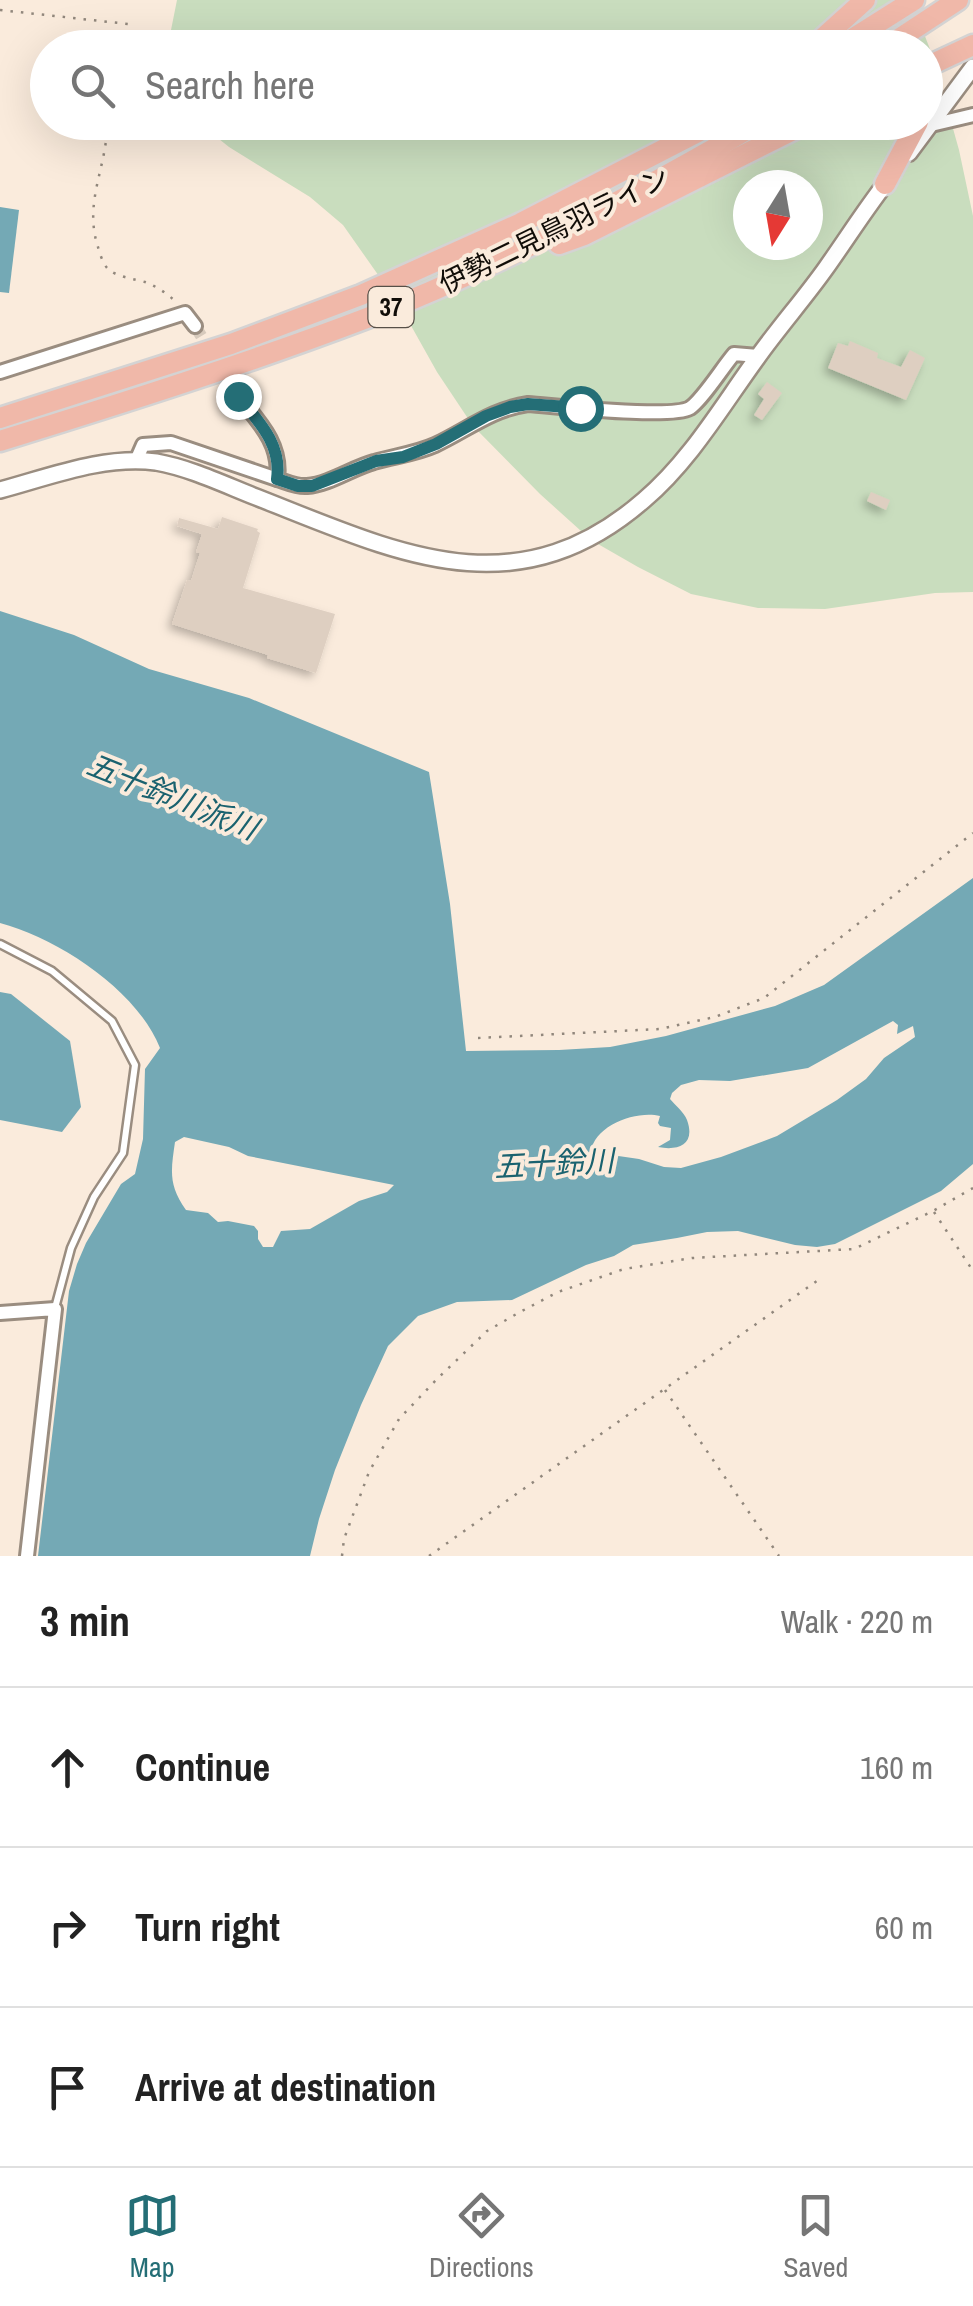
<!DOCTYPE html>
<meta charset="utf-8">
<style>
body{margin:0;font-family:"Archivo Narrow","Noto Sans JP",sans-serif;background:#f6f6f6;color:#222}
.compass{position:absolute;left:733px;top:170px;width:90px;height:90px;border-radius:50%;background:#fff;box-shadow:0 10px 40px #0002;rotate:191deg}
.stop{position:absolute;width:30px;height:30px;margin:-22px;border:8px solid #246e76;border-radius:50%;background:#fff}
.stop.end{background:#246e76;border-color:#fff;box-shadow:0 2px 10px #0008}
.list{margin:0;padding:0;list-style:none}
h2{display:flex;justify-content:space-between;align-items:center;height:130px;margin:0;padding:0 40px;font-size:42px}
h2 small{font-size:32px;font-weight:400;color:#767676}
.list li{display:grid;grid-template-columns:65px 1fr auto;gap:30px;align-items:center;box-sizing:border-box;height:160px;padding:0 40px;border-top:2px solid #e0e0e0}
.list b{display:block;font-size:38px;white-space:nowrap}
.list em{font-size:32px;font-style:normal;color:#767676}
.icon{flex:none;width:55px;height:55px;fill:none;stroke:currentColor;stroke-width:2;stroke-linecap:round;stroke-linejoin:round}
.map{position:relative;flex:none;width:973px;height:1556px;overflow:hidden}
.search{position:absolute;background:#fff;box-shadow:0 10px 40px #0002;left:30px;right:30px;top:30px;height:110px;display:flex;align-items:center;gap:25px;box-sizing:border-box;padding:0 35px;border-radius:55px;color:#767676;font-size:38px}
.sheet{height:610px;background:#fff}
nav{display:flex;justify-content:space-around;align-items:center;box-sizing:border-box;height:140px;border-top:2px solid #e0e0e0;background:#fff;font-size:28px;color:#767676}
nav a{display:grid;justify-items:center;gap:5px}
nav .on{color:#246e76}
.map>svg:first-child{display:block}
.green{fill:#c9ddbe;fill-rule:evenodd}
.water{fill:#74a9b5;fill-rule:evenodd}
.building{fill:#decfc1;filter:url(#shadow)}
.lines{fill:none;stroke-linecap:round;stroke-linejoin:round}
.minor-tunnel{stroke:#d7cabc;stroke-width:12;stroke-dasharray:12 6;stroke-linecap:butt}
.service-casing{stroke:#9a8d80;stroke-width:11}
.minor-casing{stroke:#9a8d80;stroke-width:18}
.tertiary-casing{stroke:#9a8d80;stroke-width:20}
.primary-casing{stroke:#d4d3d3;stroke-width:25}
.path{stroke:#91877c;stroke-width:2.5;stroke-dasharray:2.5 8;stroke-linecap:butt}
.service{stroke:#fff;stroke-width:6}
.minor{stroke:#fff;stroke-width:12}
.tertiary{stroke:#fff;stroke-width:15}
.primary{stroke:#f0b8a9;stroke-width:20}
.route{stroke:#246e76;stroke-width:12}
.labels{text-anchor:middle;stroke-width:8;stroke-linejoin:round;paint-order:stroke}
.shield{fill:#faebdc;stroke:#575048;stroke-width:2.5}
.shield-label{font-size:25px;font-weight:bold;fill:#110d08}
.street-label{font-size:28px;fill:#110d08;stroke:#faebdc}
.water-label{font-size:30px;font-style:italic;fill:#1a626f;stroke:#faebdc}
</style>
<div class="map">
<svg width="973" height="1556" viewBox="0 0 973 1556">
<defs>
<filter id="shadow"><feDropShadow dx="-4.5" dy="4.5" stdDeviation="5" flood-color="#0004"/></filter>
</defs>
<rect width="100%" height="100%" fill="#faebdc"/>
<path class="green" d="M177 0H911L933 57 959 150 973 216V592L935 593 825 609 758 608 691 594 638 567 591 540 540 494 473 426 437 372 400 306 343 225 310 197 229 147 199 123 926 122V48H172L171 30ZM748 185H808V245H748Z"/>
<g class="water">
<path d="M0 207 19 210 9 293 0 292Z"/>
<path d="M0 611 74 635 149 669 249 698 429 772 450 904 466 1051 559 1050 610 1047 666 1036 775 1006 824 985 973 878V1164L941 1191 835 1244 817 1247 795 1245 738 1231 707 1232 677 1238 633 1245 614 1256 586 1265 512 1300 457 1302 418 1316 388 1346 361 1405 335 1470 319 1519 310 1556H38L69 1291 77 1264 86 1243 121 1184 135 1174 143 1139 145 1069 160 1048C137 990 59 939 0 923ZM893 1021 898 1025 897 1034 913 1026 915 1037 884 1058 866 1079 837 1100 777 1136 721 1157 681 1168 664 1167 639 1159 591 1152C594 1125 637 1110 660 1116L658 1123 660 1126 671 1128 670 1140 658 1147C678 1151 696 1145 687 1120 684 1112 675 1105 670 1099L672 1093 681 1085 699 1080 730 1081 808 1068ZM184 1137 229 1147 248 1156 394 1185 387 1192 359 1201 310 1229 281 1231 273 1247H263L258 1239V1231L254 1226 228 1221 218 1222 208 1213 186 1210C168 1185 171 1170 175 1142Z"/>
<path d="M0 992 11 994 70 1041 81 1107 62 1132 0 1120Z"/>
</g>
<g class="building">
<path d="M850 341 878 353 877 358 901 367 910 350 925 358 906 400 828 368 838 343 848 346Z"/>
<path d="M767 382 782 393 762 420 754 415 764 399 758 394Z"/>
<path d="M871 492 890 500 886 510 867 501Z"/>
<path d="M222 517 258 529 257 531 260 533 243 588 335 614 316 673 267 658 268 655 172 624 187 580 191 581 200 553 196 552 202 534 177 526 179 518 218 529Z"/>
</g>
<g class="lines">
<path class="minor-tunnel" d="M195 326 238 396"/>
<g class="service-casing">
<path id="service" d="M0 944 52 971 112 1021 135 1065 123 1153 94 1197 71 1248 55 1308"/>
</g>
<g class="minor-casing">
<g id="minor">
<path d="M931 125 973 115"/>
<path d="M0 372 185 313 195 326"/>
<path d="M238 396C258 421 282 444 277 479 287 482 296 487 307 486 330 484 352 468 374 462 394 456 415 454 435 445 467 430 492 409 528 404 557 406 671 419 690 408 703 399 722 368 734 354L758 356"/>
<path d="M136 461 143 445 171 443 277 479"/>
<path d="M0 1313 55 1309 27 1556"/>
</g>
</g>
<g class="tertiary-casing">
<g id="tertiary">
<path d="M909 153 973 67"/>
<path d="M0 490C49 477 104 455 156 462 190 468 223 484 256 497 394 551 514 613 644 500 690 461 722 406 757 358 779 327 804 299 826 268 848 237 868 205 892 175"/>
</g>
</g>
<g class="primary-casing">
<g id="primary">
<path d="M812 48 865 0"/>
<path d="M838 48 914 0"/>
<path d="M885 48 958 0"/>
<path d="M926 67 973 45"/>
<path d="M885 184 918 122"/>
<path d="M559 244 584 235 809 122"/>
<path d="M0 418 231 344 361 295 521 223 717 122"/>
<path d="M0 441C123 403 246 364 367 318 503 264 634 196 760 122"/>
</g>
</g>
<g class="path">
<path d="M0 10 128 24 118 48"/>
<path d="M107 122C108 166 83 201 98 247 100 254 103 264 108 269 117 277 134 279 145 282 158 287 168 294 178 304"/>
<path d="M478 1038 660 1029 715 1017 764 998 973 833"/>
<path d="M934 1212 973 1271"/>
<path d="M665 1390 779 1556"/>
<path d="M342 1556 344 1539 369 1472 399 1419 437 1379 487 1331 520 1312 558 1292 624 1269 692 1258 854 1249 933 1211 973 1188"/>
<path d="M429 1556 821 1278"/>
</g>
<use href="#service" class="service"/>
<use href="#minor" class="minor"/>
<use href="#tertiary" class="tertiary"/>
<use href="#primary" class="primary"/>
</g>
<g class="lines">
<path class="route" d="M238 396C258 421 282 444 277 479L298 486H312L376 461 403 457 436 444 486 416 510 407 528 404 580 408"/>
</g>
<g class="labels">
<rect class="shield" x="368.5" y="287" width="45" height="40" rx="8"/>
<g class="shield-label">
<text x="391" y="316">37</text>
</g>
<g class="street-label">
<text transform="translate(554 230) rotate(-26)" y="10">伊勢二見鳥羽ライン</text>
</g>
<g class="water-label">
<text transform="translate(172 797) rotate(22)" y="10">五十鈴川派川</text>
<text transform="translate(554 1164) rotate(-3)" y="10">五十鈴川</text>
</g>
</g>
</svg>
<svg class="compass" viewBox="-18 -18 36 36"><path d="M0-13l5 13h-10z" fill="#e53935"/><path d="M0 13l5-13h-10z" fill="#767676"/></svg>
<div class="stop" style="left:580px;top:408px"></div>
<div class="stop end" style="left:238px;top:396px"></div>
<div class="search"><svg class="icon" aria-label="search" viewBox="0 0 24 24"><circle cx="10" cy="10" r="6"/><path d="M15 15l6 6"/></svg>Search here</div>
</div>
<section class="sheet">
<h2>3 min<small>Walk · 220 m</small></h2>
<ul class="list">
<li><svg class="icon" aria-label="ahead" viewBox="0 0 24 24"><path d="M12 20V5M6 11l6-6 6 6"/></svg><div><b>Continue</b></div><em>160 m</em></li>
<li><svg class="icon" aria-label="right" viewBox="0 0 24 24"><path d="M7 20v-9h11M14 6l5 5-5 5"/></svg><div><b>Turn right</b></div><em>60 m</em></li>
<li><svg class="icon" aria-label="arrive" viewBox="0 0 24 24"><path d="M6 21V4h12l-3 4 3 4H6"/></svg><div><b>Arrive at destination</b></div></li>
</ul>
</section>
<nav>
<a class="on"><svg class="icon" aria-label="map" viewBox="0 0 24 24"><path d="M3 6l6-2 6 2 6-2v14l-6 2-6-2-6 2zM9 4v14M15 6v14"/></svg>Map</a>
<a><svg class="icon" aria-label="directions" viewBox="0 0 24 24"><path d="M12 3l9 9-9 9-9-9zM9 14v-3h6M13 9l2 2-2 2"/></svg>Directions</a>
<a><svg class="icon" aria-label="saved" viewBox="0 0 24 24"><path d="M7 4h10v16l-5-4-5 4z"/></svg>Saved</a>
</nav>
